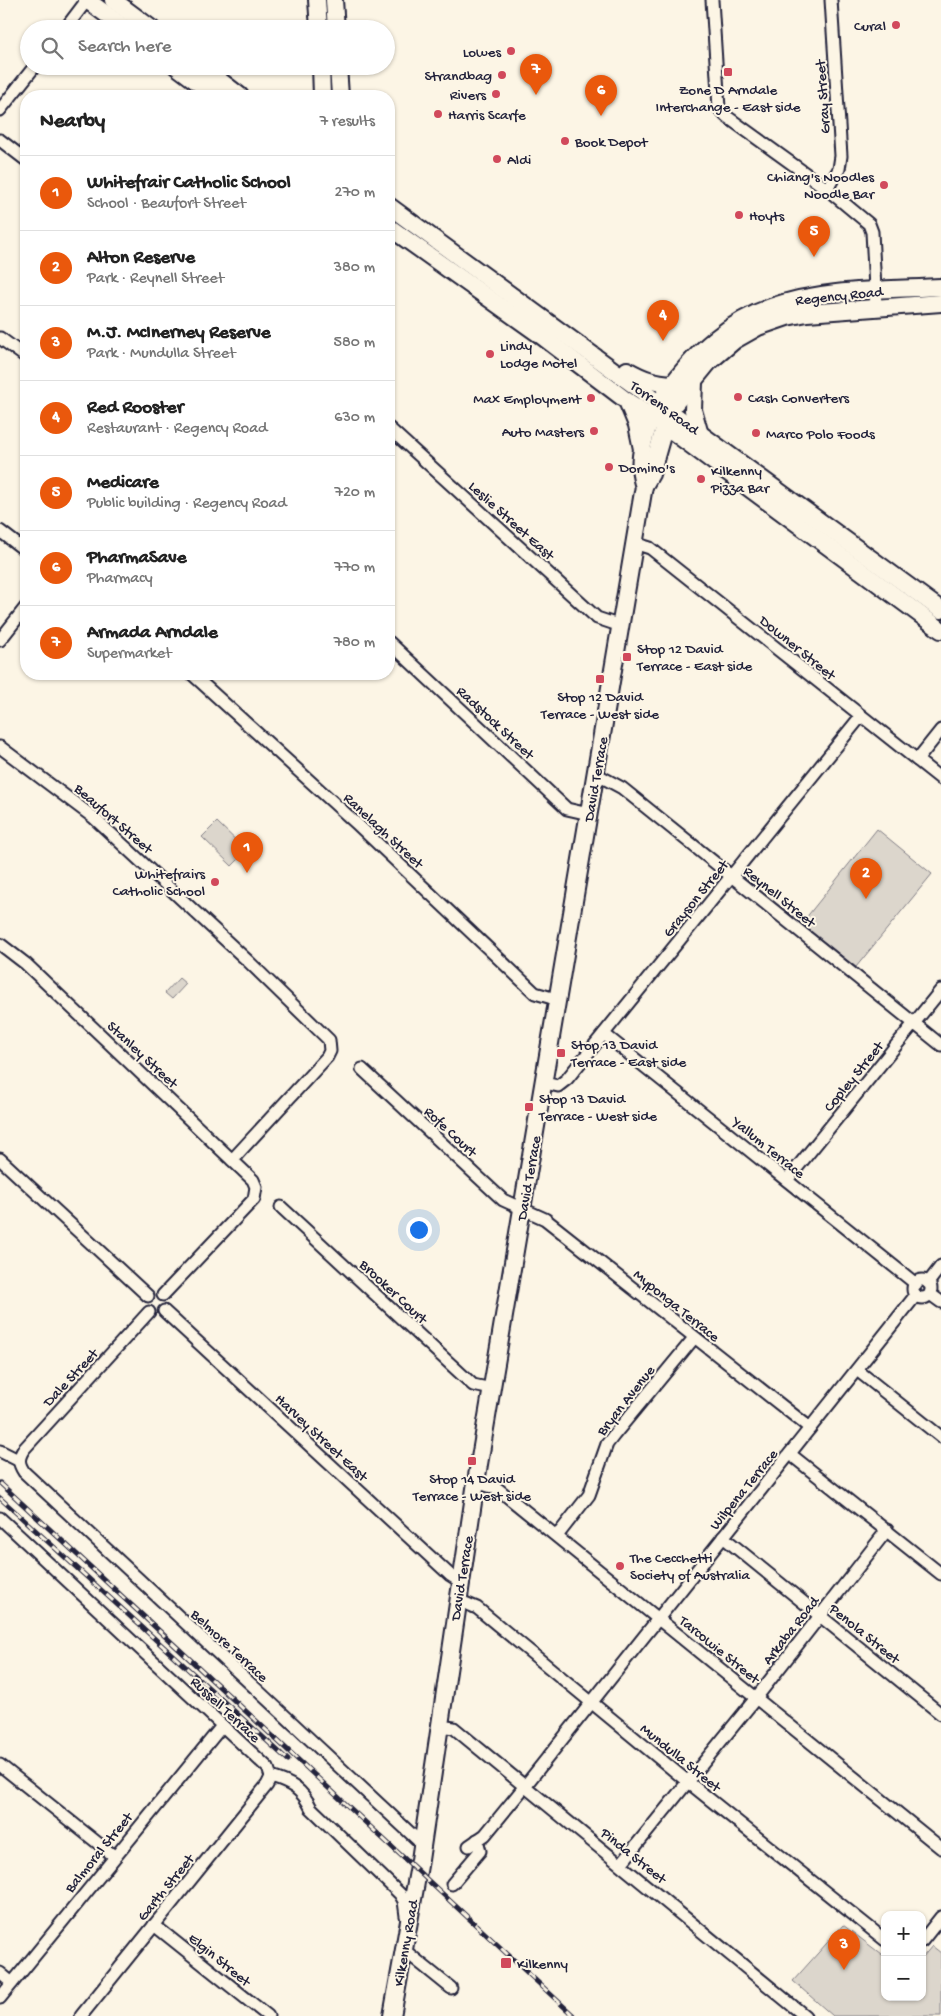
<!DOCTYPE html>
<meta charset="utf-8">
<style>
body{margin:0;font-family:"Gochi Hand",sans-serif;background:#f2f2f2;color:#222}
.controls{position:absolute;right:15px;bottom:15px;display:grid;overflow:hidden;border-radius:10px;box-shadow:0 1px 4px #0004}
.controls button{width:45px;height:45px;display:grid;place-items:center;padding:0;border:0;border-bottom:1px solid #e0e0e0;background:#fff;color:#222;font:25px sans-serif}
.you{position:absolute;left:418px;top:1229px;width:18px;height:18px;margin:-12px;border:4px solid #fff;border-radius:50%;background:#1a73e8;box-shadow:0 0 0 8px #1a73e833}
.badge{display:grid;place-items:center;width:32px;height:32px;border-radius:50%;background:#ea580c;color:#fff;font-size:16px;font-weight:700}
.pin{position:absolute;translate:-50% -41px;filter:drop-shadow(0 1px 2px #0008)}
.pin::after{content:'';position:absolute;top:26px;width:18px;height:15px;background:inherit;clip-path:polygon(0 0,100% 0,50% 100%)}
.list{margin:0;padding:0;list-style:none}
h2{display:flex;justify-content:space-between;align-items:center;height:65px;margin:0;padding:0 20px;font-size:21px}
h2 small{font-size:16px;font-weight:400;color:#767676}
.list li{display:grid;grid-template-columns:32px 1fr auto;gap:15px;align-items:center;box-sizing:border-box;height:75px;padding:0 20px;border-top:1px solid #e0e0e0}
.list b{display:block;font-size:19px;white-space:nowrap}
.list p{margin:0;font-size:16px;white-space:nowrap;color:#767676}
.list em{font-size:16px;font-style:normal;color:#767676}
.icon{flex:none;width:28px;height:28px;fill:none;stroke:currentColor;stroke-width:2;stroke-linecap:round;stroke-linejoin:round}
.map{position:relative;flex:none;width:941px;height:2016px;overflow:hidden}
.search{position:absolute;background:#fff;box-shadow:0 1px 4px #0004;left:20px;top:20px;width:375px;height:55px;display:flex;align-items:center;gap:12px;box-sizing:border-box;padding:0 18px;border-radius:28px;color:#767676;font-size:19px}
.panel{position:absolute;background:#fff;box-shadow:0 1px 4px #0004;left:20px;top:90px;width:375px;height:590px;border-radius:20px}
.map>svg:first-child{display:block}
.green{fill:#dcd6cc;stroke:#7f7c84}
.lines{fill:none;stroke-linecap:round;stroke-linejoin:round}
.minor-casing{stroke:#22223b;stroke-width:15}
.secondary-casing{stroke:#22223b;stroke-width:20}
.minor{stroke:#fcf5e5;stroke-width:11}
.secondary{stroke:#fcf5e5;stroke-width:16}
.rail-casing{stroke:#22223b;stroke-width:5}
.rail{stroke:#fcf5e5;stroke-width:3;stroke-dasharray:9;stroke-linecap:butt}
.poi-dot{fill:#d1495b;stroke:#fcf5e5;stroke-width:2}
.labels{text-anchor:middle;stroke-width:4;stroke-linejoin:round;paint-order:stroke}
.poi-label{font-size:15px;fill:#22223b;stroke:#fcf5e5;text-anchor:start}
.street-label{font-size:15px;fill:#22223b;stroke:#fcf5e5}
</style>
<div class="map">
<svg width="941" height="2016" viewBox="0 0 941 2016">
<rect width="100%" height="100%" fill="#fcf5e5"/>
<filter id="ink" filterUnits="userSpaceOnUse"><feTurbulence type="fractalNoise" baseFrequency=".02" numOctaves="2"/><feDisplacementMap in="SourceGraphic" scale="10" xChannelSelector="R" yChannelSelector="G"/><feConvolveMatrix kernelMatrix="1 2 1 2 8 2 1 2 1" color-interpolation-filters="sRGB"/></filter>
<g filter="url(#ink)">
<g class="green">
<path d="M217 822 247 851 232 866 202 837Z"/>
<path d="M877 829 932 874 856 967 801 924Z"/>
<path d="M179 978 186 984 172 999 165 993Z"/>
<path d="M843 1925 885 1957V1997H922V1958L932 1946 941 1953V2016H833L793 1981Z"/>
</g>
<g class="lines">
<g class="minor-casing">
<g id="minor">
<path d="M712 0 719 108 726 116 827 189 869 224 872 232 876 307"/>
<path d="M65 29 87 0"/>
<path d="M0 110 35 66"/>
<path d="M0 140 26 160"/>
<path d="M827 189 839 169 841 156 831 0"/>
<path d="M0 338 26 357"/>
<path d="M389 428 597 618 621 626"/>
<path d="M0 531 26 551"/>
<path d="M634 543 650 548 941 779"/>
<path d="M0 640 26 607"/>
<path d="M389 642 567 809 589 814"/>
<path d="M192 674 357 824 535 993 559 1000"/>
<path d="M0 747 93 817 249 962 329 1040 330 1051 327 1057 232 1160"/>
<path d="M917 760 941 730"/>
<path d="M596 774 622 788 941 1045"/>
<path d="M0 944 26 964 253 1180 256 1187 254 1199 163 1295"/>
<path d="M604 1034 916 1284"/>
<path d="M362 1069 503 1200 545 1219 810 1428"/>
<path d="M545 1083 558 1086 567 1079 861 716"/>
<path d="M0 1159 148 1296"/>
<path d="M787 1180 941 990"/>
<path d="M281 1207 473 1385 492 1389"/>
<circle cx="922" cy="1289" r="9"/>
<path d="M928 1283 941 1266"/>
<path d="M930 1294 941 1302"/>
<path d="M164 1311 450 1575 461 1582"/>
<path d="M149 1312 24 1449C18 1458 18 1463 24 1472L423 1845"/>
<path d="M857 1370 941 1437"/>
<path d="M0 1451 18 1460"/>
<path d="M790 1454 941 1574"/>
<path d="M476 1482 498 1489 941 1848"/>
<path d="M0 1518 268 1768 271 1777"/>
<path d="M557 1536 589 1495 607 1444 614 1435 694 1338"/>
<path d="M723 1537 941 1714"/>
<path d="M458 1600 477 1608 688 1782 885 1940"/>
<path d="M440 1726 454 1728 466 1738 805 2016"/>
<path d="M0 1765 114 1856"/>
<path d="M271 1777C291 1783 302 1789 311 1808L400 1894 404 1901 406 1916"/>
<path d="M469 1846 485 1835 525 1786 916 1295"/>
<path d="M621 1864 756 1698 887 1530"/>
<path d="M452 1884 480 1851 477 1840"/>
<path d="M154 1925 268 2016"/>
<path d="M922 1941 941 1917"/>
<path d="M404 1950 451 1988"/>
<path d="M0 1973 12 1983"/>
<path d="M0 1998 222 1726"/>
<path d="M81 2016 267 1785 271 1777"/>
</g>
</g>
<g class="secondary-casing">
<g id="secondary">
<path d="M87 0 126 29"/>
<path d="M113 0 152 29"/>
<path d="M317 0 319 29"/>
<path d="M334 0 336 29"/>
<path d="M176 66 216 96"/>
<path d="M201 66 240 96"/>
<path d="M321 66 322 96"/>
<path d="M338 66 340 96"/>
<path d="M389 206 941 610"/>
<path d="M389 227 539 334 627 401 664 425 941 630"/>
<path d="M627 370C643 379 654 383 673 384"/>
<path d="M694 382 693 410 699 431"/>
<path d="M627 401 637 425 642 449"/>
<path d="M644 486C634 462 647 422 661 400 738 286 817 293 941 287"/>
<path d="M392 2016 420 1860 476 1482 644 486 651 474 669 411 709 362 735 340 758 327 787 317 807 313 941 303"/>
</g>
</g>
<use href="#minor" class="minor"/>
<use href="#secondary" class="secondary"/>
<g class="rail-casing">
<g id="rail">
<path d="M0 1483 574 2016"/>
<path d="M0 1498 288 1760"/>
</g>
</g>
<use href="#rail" class="rail"/>
</g>
</g>
<g class="poi-dot">
<circle cx="896" cy="25" r="5"/>
<circle cx="511" cy="51" r="5"/>
<rect x="723" y="67" width="10" height="10" rx="2.5"/>
<circle cx="502" cy="75" r="5"/>
<circle cx="496" cy="94" r="5"/>
<circle cx="438" cy="114" r="5"/>
<circle cx="565" cy="141" r="5"/>
<circle cx="497" cy="159" r="5"/>
<circle cx="884" cy="185" r="5"/>
<circle cx="739" cy="215" r="5"/>
<circle cx="490" cy="354" r="5"/>
<circle cx="738" cy="397" r="5"/>
<circle cx="591" cy="398" r="5"/>
<circle cx="594" cy="431" r="5"/>
<circle cx="756" cy="433" r="5"/>
<circle cx="609" cy="467" r="5"/>
<circle cx="701" cy="479" r="5"/>
<rect x="622" y="652" width="10" height="10" rx="2.5"/>
<rect x="595" y="674" width="10" height="10" rx="2.5"/>
<circle cx="215" cy="882" r="5"/>
<rect x="556" y="1048" width="10" height="10" rx="2.5"/>
<rect x="524" y="1102" width="10" height="10" rx="2.5"/>
<rect x="467" y="1456" width="10" height="10" rx="2.5"/>
<circle cx="620" cy="1566" r="5"/>
<rect x="500" y="1957" width="12" height="12" rx="2.5"/>
</g>
<g class="labels">
<g class="poi-label">
<text x="886" y="30" text-anchor="end">Cural</text>
<text x="501" y="56" text-anchor="end">Lowes</text>
<text x="492" y="80" text-anchor="end">Strandbag</text>
<text x="728" y="94" text-anchor="middle">Zone D Arndale<tspan x="728" dy="17">Interchange - East side</tspan></text>
<text x="486" y="99" text-anchor="end">Rivers</text>
<text x="448" y="119">Harris Scarfe</text>
<text x="575" y="146">Book Depot</text>
<text x="507" y="164">Aldi</text>
<text x="874" y="181" text-anchor="end">Chiang's Noodles<tspan x="874" dy="17">Noodle Bar</tspan></text>
<text x="749" y="220">Hoyts</text>
<text x="500" y="350">Lindy<tspan x="500" dy="17">Lodge Motel</tspan></text>
<text x="748" y="402">Cash Converters</text>
<text x="581" y="403" text-anchor="end">Max Employment</text>
<text x="584" y="436" text-anchor="end">Auto Masters</text>
<text x="766" y="438">Marco Polo Foods</text>
<text x="619" y="472">Domino's</text>
<text x="711" y="475">Kilkenny<tspan x="711" dy="17">Pizza Bar</tspan></text>
<text x="637" y="653">Stop 12 David<tspan x="637" dy="17">Terrace - East side</tspan></text>
<text x="600" y="701" text-anchor="middle">Stop 12 David<tspan x="600" dy="17">Terrace - West side</tspan></text>
<text x="205" y="878" text-anchor="end">Whitefrairs<tspan x="205" dy="17">Catholic School</tspan></text>
<text x="571" y="1049">Stop 13 David<tspan x="571" dy="17">Terrace - East side</tspan></text>
<text x="539" y="1103">Stop 13 David<tspan x="539" dy="17">Terrace - West side</tspan></text>
<text x="472" y="1483" text-anchor="middle">Stop 14 David<tspan x="472" dy="17">Terrace - West side</tspan></text>
<text x="630" y="1562">The Cecchetti<tspan x="630" dy="17">Society of Australia</tspan></text>
<text x="517" y="1968">Kilkenny</text>
</g>
<g class="street-label">
<text transform="translate(822 97) rotate(-94)" y="5">Gray Street</text>
<text transform="translate(839 295) rotate(-6)" y="5">Regency Road</text>
<text transform="translate(665 407) rotate(36)" y="5">Torrens Road</text>
<text transform="translate(512 520) rotate(42)" y="5">Leslie Street East</text>
<text transform="translate(798 647) rotate(39)" y="5">Downer Street</text>
<text transform="translate(496 722) rotate(43)" y="5">Radstock Street</text>
<text transform="translate(595 779) rotate(-80)" y="5">David Terrace</text>
<text transform="translate(114 818) rotate(41)" y="5">Beaufort Street</text>
<text transform="translate(384 830) rotate(43)" y="5">Ranelagh Street</text>
<text transform="translate(780 896) rotate(39)" y="5">Reynell Street</text>
<text transform="translate(695 898) rotate(-51)" y="5">Grayson Street</text>
<text transform="translate(143 1054) rotate(43)" y="5">Stanley Street</text>
<text transform="translate(853 1076) rotate(-51)" y="5">Copley Street</text>
<text transform="translate(451 1131) rotate(43)" y="5">Rofe Court</text>
<text transform="translate(769 1147) rotate(39)" y="5">Yallum Terrace</text>
<text transform="translate(528 1178) rotate(-80)" y="5">David Terrace</text>
<text transform="translate(394 1291) rotate(43)" y="5">Brooker Court</text>
<text transform="translate(677 1305) rotate(39)" y="5">Myponga Terrace</text>
<text transform="translate(70 1377) rotate(-47)" y="5">Dale Street</text>
<text transform="translate(625 1400) rotate(-52)" y="5">Bryan Avenue</text>
<text transform="translate(322 1437) rotate(43)" y="5">Harvey Street East</text>
<text transform="translate(743 1489) rotate(-51)" y="5">Wilpena Terrace</text>
<text transform="translate(461 1578) rotate(-81)" y="5">David Terrace</text>
<text transform="translate(790 1630) rotate(-52)" y="5">Arkaba Road</text>
<text transform="translate(865 1633) rotate(39)" y="5">Penola Street</text>
<text transform="translate(230 1645) rotate(43)" y="5">Belmore Terrace</text>
<text transform="translate(720 1649) rotate(39)" y="5">Tarcowie Street</text>
<text transform="translate(226 1709) rotate(43)" y="5">Russell Terrace</text>
<text transform="translate(681 1757) rotate(39)" y="5">Mundulla Street</text>
<text transform="translate(98 1852) rotate(-51)" y="5">Balmoral Street</text>
<text transform="translate(634 1855) rotate(39)" y="5">Pinda Street</text>
<text transform="translate(165 1887) rotate(-51)" y="5">Garth Street</text>
<text transform="translate(405 1943) rotate(-80)" y="5">Kilkenny Road</text>
<text transform="translate(220 1959) rotate(39)" y="5">Elgin Street</text>
</g>
</g>
</svg>
<div class="controls">
<button>+</button>
<button>−</button>
</div>
<div class="you"></div>
<div class="pin badge" style="left:247px;top:873px">1</div>
<div class="pin badge" style="left:866px;top:899px">2</div>
<div class="pin badge" style="left:844px;top:1970px">3</div>
<div class="pin badge" style="left:663px;top:341px">4</div>
<div class="pin badge" style="left:814px;top:257px">5</div>
<div class="pin badge" style="left:601px;top:116px">6</div>
<div class="pin badge" style="left:536px;top:95px">7</div>
<div class="search"><svg class="icon" aria-label="search" viewBox="0 0 24 24"><circle cx="10" cy="10" r="6"/><path d="M15 15l6 6"/></svg>Search here</div>
<section class="panel">
<h2>Nearby<small>7 results</small></h2>
<ul class="list">
<li><span class="badge">1</span><div><b>Whitefrair Catholic School</b><p>School · Beaufort Street</p></div><em>270 m</em></li>
<li><span class="badge">2</span><div><b>Alton Reserve</b><p>Park · Reynell Street</p></div><em>380 m</em></li>
<li><span class="badge">3</span><div><b>M.J. McInerney Reserve</b><p>Park · Mundulla Street</p></div><em>580 m</em></li>
<li><span class="badge">4</span><div><b>Red Rooster</b><p>Restaurant · Regency Road</p></div><em>630 m</em></li>
<li><span class="badge">5</span><div><b>Medicare</b><p>Public building · Regency Road</p></div><em>720 m</em></li>
<li><span class="badge">6</span><div><b>PharmaSave</b><p>Pharmacy</p></div><em>770 m</em></li>
<li><span class="badge">7</span><div><b>Armada Arndale</b><p>Supermarket</p></div><em>780 m</em></li>
</ul>
</section>
</div>
